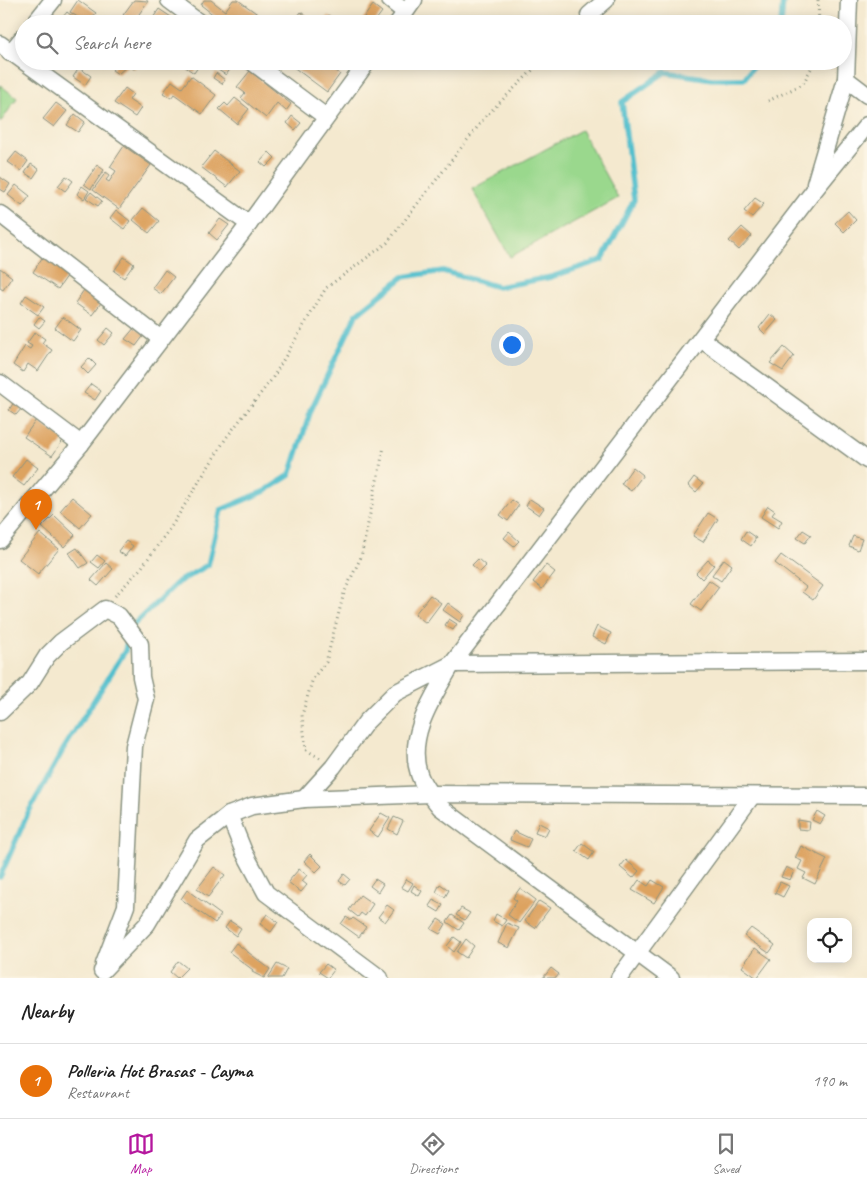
<!DOCTYPE html>
<style>
body{margin:0;font-family:Caveat,sans-serif;background:#f2f2f2;color:#222}
.controls{position:absolute;right:15px;bottom:15px;display:grid;overflow:hidden;border-radius:10px;box-shadow:0 2px 12px #0003}
.controls button{width:45px;height:45px;display:grid;place-items:center;padding:0;border:0;border-bottom:1px solid #e0e0e0;background:#fff;color:#222;font:25px sans-serif}
.you{position:absolute;left:511px;top:344px;width:18px;height:18px;margin:-12px;border:4px solid #fff;border-radius:50%;background:#1a73e8;box-shadow:0 0 0 8px #1a73e833}
.badge{display:grid;place-items:center;width:32px;height:32px;border-radius:50%;background:#b5179e;color:#fff;font-size:16px;font-weight:700}
.pin{position:absolute;translate:-50% -41px;filter:drop-shadow(0 1px 2px #0008)}
.pin::after{content:'';position:absolute;top:26px;width:18px;height:15px;background:inherit;clip-path:polygon(0 0,100% 0,50% 100%)}
.list{margin:0;padding:0;list-style:none}
h2{display:flex;justify-content:space-between;align-items:center;height:65px;margin:0;padding:0 20px;font-size:21px}
h2 small{font-size:16px;font-weight:400;color:#767676}
.list li{display:grid;grid-template-columns:32px 1fr auto;gap:15px;align-items:center;box-sizing:border-box;height:75px;padding:0 20px;border-top:1px solid #e0e0e0}
.list b{display:block;font-size:19px;white-space:nowrap}
.list p{margin:0;font-size:16px;white-space:nowrap;color:#767676}
.list em{font-size:16px;font-style:normal;color:#767676}
.icon{flex:none;width:28px;height:28px;fill:none;stroke:currentColor;stroke-width:2;stroke-linecap:round;stroke-linejoin:round}
.map{position:relative;flex:none;width:867px;height:978px;overflow:hidden}
.search{position:absolute;background:#fff;box-shadow:0 2px 12px #0003;left:15px;right:15px;top:15px;height:55px;display:flex;align-items:center;gap:12px;box-sizing:border-box;padding:0 18px;border-radius:28px;color:#767676;font-size:19px}
.sheet{height:140px;background:#fff}
nav{display:flex;justify-content:space-around;align-items:center;box-sizing:border-box;height:70px;border-top:1px solid #e0e0e0;background:#fff;font-size:14px;color:#767676}
nav a{display:grid;justify-items:center;gap:2px}
nav .on{color:#b5179e}
.map>svg:first-child{display:block}
.green{fill:#9ad88d;stroke:#5c8a60}
.lines{fill:none;stroke-linecap:round;stroke-linejoin:round}
.stream{stroke:#53bfcd;stroke-width:5.5}
.building{fill:#dda361}
.street-casing{stroke:#8a9382;stroke-width:19}
.path{stroke:#8a9382;stroke-width:3;stroke-dasharray:1 4;stroke-linecap:butt}
.street{stroke:#fff;stroke-width:16}
</style>
<div class="map">
<svg width="867" height="978" viewBox="0 0 867 978">
<rect width="100%" height="100%" fill="#fcf5e5"/>
<filter id="ink" filterUnits="userSpaceOnUse"><feTurbulence type="fractalNoise" baseFrequency=".02" numOctaves="2"/><feDisplacementMap in="SourceGraphic" scale="10" xChannelSelector="R" yChannelSelector="G"/><feConvolveMatrix kernelMatrix="1 2 1 2 8 2 1 2 1" color-interpolation-filters="sRGB"/></filter>
<filter id="wash" filterUnits="userSpaceOnUse"><feTurbulence type="fractalNoise" baseFrequency=".0096" numOctaves="4" result="noise"/><feDisplacementMap in="SourceGraphic" scale="20" xChannelSelector="R" yChannelSelector="G"/><feGaussianBlur stdDeviation="1.12" result="paint"/><feColorMatrix in="noise" values="0 0 0 0 0 0 0 0 0 0 0 0 0 0 0 0 0 1.4 0 .05"/><feComposite in="paint" operator="in"/></filter>
<g filter="url(#wash)">
<rect width="100%" height="100%" fill="#f4e9cf"/>
<g class="green">
<path d="M0 85 17 98 0 123Z"/>
<path d="M581 130 618 198 510 257 472 189Z"/>
</g>
<g class="lines">
<g class="stream">
<path d="M781 24 783 0"/>
<path d="M0 877 28 813 63 750 125 651 130 628 178 582 208 565 221 510 265 491 290 475 311 410 356 315 403 277 443 271 498 287 551 277 602 260 634 200 622 102 665 72 712 79H744L757 61"/>
</g>
</g>
<g id="blocks">
<g class="building">
<path d="M78 0 96 13 88 24 70 12Z"/>
<path d="M134 0 148 1 133 23 123 15Z"/>
<path d="M204 0H211L225 11 233 0H238L259 15 253 24H225L201 5Z"/>
<path d="M373 5 382 12 373 24H359Z"/>
<path d="M159 9 174 19 170 24H149Z"/>
<path d="M67 12 77 20 74 24H68L62 18Z"/>
<path d="M301 12 316 24H292Z"/>
<path d="M329 15 337 22 336 24H322Z"/>
<path d="M119 61H139L134 69 128 65 118 74 112 70Z"/>
<path d="M187 61 198 67 194 73 184 66Z"/>
<path d="M200 61H218L211 69Z"/>
<path d="M295 61H301L307 65 310 61H323L340 74 327 92 292 66Z"/>
<path d="M223 63 231 68 226 75 218 70Z"/>
<path d="M79 68 91 76 85 85 73 77Z"/>
<path d="M250 71 291 104 286 111 277 103 266 118 241 98 245 93 237 87Z"/>
<path d="M216 73 225 80 222 84 213 78Z"/>
<path d="M191 76 216 95 202 114 174 94 171 98 163 93 172 81 182 88Z"/>
<path d="M125 88 133 94 129 100 141 108 135 117 114 103Z"/>
<path d="M235 98 249 109 237 124 219 109 225 103 228 106Z"/>
<path d="M56 103 67 111 54 127 43 119Z"/>
<path d="M75 114 85 122 78 132 67 125Z"/>
<path d="M292 116 301 123 295 130 287 123Z"/>
<path d="M124 146 151 165 119 209 93 190 106 172 110 175 106 180 109 182 116 171 110 167Z"/>
<path d="M214 151 240 171 227 187 201 167Z"/>
<path d="M16 152 28 161 21 171 8 162Z"/>
<path d="M269 152 275 158 266 167 260 162Z"/>
<path d="M31 164 39 169 33 178 25 173Z"/>
<path d="M97 165 104 170 91 189 84 184Z"/>
<path d="M66 176 73 181 65 191 58 186Z"/>
<path d="M0 177 10 184 5 192 0 189Z"/>
<path d="M16 185 30 196 22 206 8 195Z"/>
<path d="M82 186 89 191 84 199 77 194Z"/>
<path d="M91 192 102 201 98 206 86 198Z"/>
<path d="M755 198 764 204 752 217 744 211Z"/>
<path d="M143 208 159 221 149 233 133 220Z"/>
<path d="M116 210 130 221 124 229 110 218Z"/>
<path d="M848 211 856 220 844 232 835 223Z"/>
<path d="M220 219 229 225 217 240 209 233Z"/>
<path d="M742 227 752 236 739 250 729 241Z"/>
<path d="M44 255 70 272 58 289 33 272Z"/>
<path d="M124 257 134 264 124 278 114 271Z"/>
<path d="M0 268 12 277 3 290 0 288Z"/>
<path d="M165 270 174 277 161 294 152 288Z"/>
<path d="M86 287 104 299 92 315 75 303Z"/>
<path d="M26 295 44 307 38 315 21 303Z"/>
<path d="M770 314 777 320 765 334 759 328Z"/>
<path d="M39 317 45 321 39 328 34 324Z"/>
<path d="M63 317 81 330 73 341 55 328Z"/>
<path d="M135 327 145 334 136 346 125 339Z"/>
<path d="M108 328 114 333 104 345 98 340Z"/>
<path d="M35 332 45 339 42 343 52 350 38 371 28 364 23 372 13 365 25 346 30 349 32 346 27 343Z"/>
<path d="M784 347 794 356 783 371 770 363Z"/>
<path d="M89 358 96 365 88 374 81 367Z"/>
<path d="M91 384 101 391 95 400 84 393Z"/>
<path d="M14 402 22 408 16 415 9 410Z"/>
<path d="M36 420 64 439 52 456 24 437Z"/>
<path d="M26 459 38 468 24 486 12 477Z"/>
<path d="M633 467 643 475 631 491 621 484Z"/>
<path d="M694 477 703 484 696 492 688 485Z"/>
<path d="M72 497 92 514 80 528 60 511Z"/>
<path d="M530 499 544 508 539 515 526 506Z"/>
<path d="M512 500 519 505 508 521 500 515Z"/>
<path d="M768 506 775 511 772 515 782 521 778 528 761 517Z"/>
<path d="M708 513 718 519 703 542 693 536Z"/>
<path d="M54 515 75 535 64 547 42 527Z"/>
<path d="M803 530 811 535 805 543 797 538Z"/>
<path d="M746 531 756 538 751 546 741 539Z"/>
<path d="M509 532 519 541 514 546 504 538Z"/>
<path d="M40 533 59 549 38 574 19 559Z"/>
<path d="M853 536 862 539 858 550 849 546Z"/>
<path d="M126 541 133 546 125 556 118 551Z"/>
<path d="M77 548 88 563 80 568 69 553Z"/>
<path d="M97 555 105 561 99 568 91 562Z"/>
<path d="M781 555 823 586 813 600 802 592 806 587 775 563Z"/>
<path d="M478 559 486 566 480 572 472 565Z"/>
<path d="M724 559 732 565 721 581 712 575Z"/>
<path d="M708 560 714 565 702 579 696 573Z"/>
<path d="M106 563 113 569 98 586 91 580Z"/>
<path d="M546 565 555 572 542 589 533 582Z"/>
<path d="M709 580 719 587 701 611 691 604Z"/>
<path d="M430 595 441 603 426 623 415 614Z"/>
<path d="M448 603 464 615 460 622 443 610Z"/>
<path d="M449 619 457 624 453 630 445 625Z"/>
<path d="M597 626 611 633 606 644 592 637Z"/>
<path d="M817 811 825 816 820 824 812 820Z"/>
<path d="M381 813 390 818 378 837 369 831Z"/>
<path d="M394 817 403 821 397 834 388 829Z"/>
<path d="M798 820 810 822 809 830 798 829Z"/>
<path d="M539 823 549 828 545 836 535 832Z"/>
<path d="M514 831 531 839 527 847 510 840Z"/>
<path d="M582 843 594 852 589 860 576 851Z"/>
<path d="M801 846 827 859 815 884 803 878 806 873 798 869 802 861 795 858Z"/>
<path d="M310 854 322 866 316 872 304 861Z"/>
<path d="M626 860 639 871 633 878 620 867Z"/>
<path d="M214 867 225 875 208 897 197 889Z"/>
<path d="M786 867 794 871 790 880 781 877Z"/>
<path d="M299 869 307 875 302 881 307 885 301 892 288 882Z"/>
<path d="M344 874 350 879 345 885 339 881Z"/>
<path d="M375 879 383 884 378 892 370 886Z"/>
<path d="M406 879 413 883 408 891 401 887Z"/>
<path d="M639 880 648 886 652 880 664 887 654 903 632 890Z"/>
<path d="M780 882 789 886 783 897 775 893Z"/>
<path d="M440 884 449 890 445 897 436 892Z"/>
<path d="M414 885 422 891 419 896 411 891Z"/>
<path d="M520 888 536 900 519 923 508 915 517 901 513 898Z"/>
<path d="M187 890 221 915 215 923 181 899Z"/>
<path d="M360 895 373 904 365 916 361 913 358 917 349 910Z"/>
<path d="M433 900 443 905 439 912 429 906Z"/>
<path d="M539 901 550 908 535 928 525 921Z"/>
<path d="M387 905 394 910 385 922 378 917Z"/>
<path d="M461 908 470 913 465 920 456 915Z"/>
<path d="M267 914 278 922 271 932 260 924Z"/>
<path d="M496 914 506 920 502 926 493 921Z"/>
<path d="M452 915 464 923 459 930 447 922Z"/>
<path d="M346 917 351 920 353 918 366 927 359 937 341 924Z"/>
<path d="M438 919 446 924 440 934 431 929Z"/>
<path d="M230 921 241 928 236 936 225 928Z"/>
<path d="M507 923 519 928 509 948 498 943Z"/>
<path d="M751 928 775 945 769 953 744 936Z"/>
<path d="M454 937 461 942 454 952 447 946Z"/>
<path d="M466 939 474 946 466 958 457 952Z"/>
<path d="M236 943 270 969 264 978 252 972 253 970 229 952Z"/>
<path d="M755 948 771 959 757 978 742 967Z"/>
<path d="M178 961 187 968 177 978 170 972Z"/>
<path d="M277 964 287 969 282 978H268Z"/>
<path d="M326 964 334 970 328 978 319 972Z"/>
<path d="M551 968 559 974 556 978H543Z"/>
</g>
</g>
</g>
<g filter="url(#ink)">
<use href="#blocks" fill-opacity="0" stroke="#8a9382" stroke-width="1"/>
<g class="lines">
<g class="street-casing">
<g id="street">
<path d="M169 0 201 24"/>
<path d="M390 0 405 12"/>
<path d="M589 15 606 0"/>
<path d="M34 24 53 0"/>
<path d="M397 24 414 0"/>
<path d="M0 44 249 224"/>
<path d="M10 53 24 36"/>
<path d="M251 61 326 117"/>
<path d="M846 79 867 95"/>
<path d="M815 184 846 79 849 0"/>
<path d="M0 214 161 339"/>
<path d="M701 339 867 460"/>
<path d="M0 383 81 444"/>
<path d="M0 540 81 444 249 224 368 61"/>
<path d="M0 712 30 683 47 656 61 642 105 609 119 616 140 644 141 677 146 699 134 746 126 906 104 964"/>
<path d="M304 799 333 767 366 722 395 693 452 664 867 661"/>
<path d="M229 815 244 852 266 893 380 978"/>
<path d="M102 971 147 924 197 840 229 815 252 806 304 799 430 794 867 796"/>
<path d="M619 978 752 796"/>
<path d="M671 978 440 807C432 797 423 786 419 774 406 735 434 696 452 664L812 193 867 125"/>
</g>
</g>
<g class="path">
<path d="M818 0 819 24"/>
<path d="M768 101 803 84 815 61"/>
<path d="M115 596 142 567 173 524 226 438 272 379 326 288 387 243 486 116 542 61"/>
<path d="M320 758 306 750 302 715 313 678 326 662 344 593 361 557 384 447"/>
</g>
<use href="#street" class="street"/>
</g>
</g>
</svg>
<div class="controls">
<button><svg class="icon" aria-label="locate" viewBox="0 0 24 24"><circle cx="12" cy="12" r="6"/><path d="M12 2v4M12 18v4M2 12h4M18 12h4"/></svg></button>
</div>
<div class="you"></div>
<div class="pin badge" style="left:36px;top:530px;background:#e8710a">1</div>
<div class="search"><svg class="icon" aria-label="search" viewBox="0 0 24 24"><circle cx="10" cy="10" r="6"/><path d="M15 15l6 6"/></svg>Search here</div>
</div>
<section class="sheet">
<h2>Nearby<small></small></h2>
<ul class="list">
<li><span class="badge" style="background:#e8710a">1</span><div><b>Polleria Hot Brasas - Cayma</b><p>Restaurant</p></div><em>190 m</em></li>
</ul>
</section>
<nav>
<a class="on"><svg class="icon" aria-label="map" viewBox="0 0 24 24"><path d="M3 6l6-2 6 2 6-2v14l-6 2-6-2-6 2zM9 4v14M15 6v14"/></svg>Map</a>
<a><svg class="icon" aria-label="directions" viewBox="0 0 24 24"><path d="M12 3l9 9-9 9-9-9zM9 14v-3h6M13 9l2 2-2 2"/></svg>Directions</a>
<a><svg class="icon" aria-label="saved" viewBox="0 0 24 24"><path d="M7 4h10v16l-5-4-5 4z"/></svg>Saved</a>
</nav>
